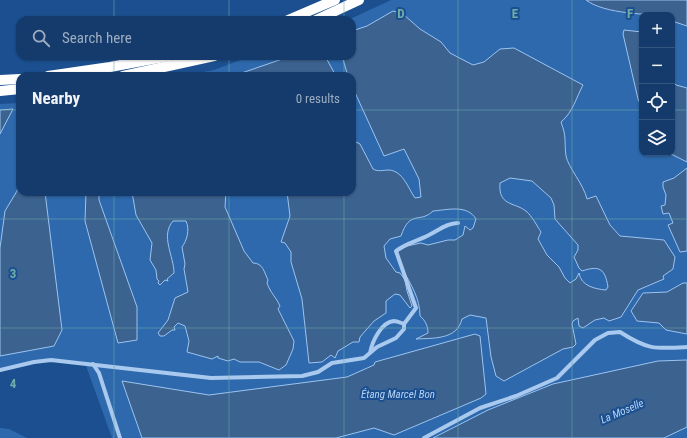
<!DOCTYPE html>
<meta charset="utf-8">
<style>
body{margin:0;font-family:"Roboto Condensed",sans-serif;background:#1d4271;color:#f1f3f6}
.controls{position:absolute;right:12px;top:12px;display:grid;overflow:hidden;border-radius:8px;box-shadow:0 1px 3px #0004}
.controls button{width:36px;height:36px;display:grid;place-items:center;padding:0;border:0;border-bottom:1px solid #33557e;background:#143b6b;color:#f1f3f6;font:20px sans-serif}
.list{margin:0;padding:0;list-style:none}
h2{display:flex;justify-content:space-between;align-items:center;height:52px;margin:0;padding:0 16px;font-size:17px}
h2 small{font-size:13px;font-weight:400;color:#9dadc1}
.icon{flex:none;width:22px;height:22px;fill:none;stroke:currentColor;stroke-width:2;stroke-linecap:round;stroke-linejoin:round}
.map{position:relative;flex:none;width:687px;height:438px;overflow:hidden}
.search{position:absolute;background:#143b6b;box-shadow:0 1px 3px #0004;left:16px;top:16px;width:340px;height:44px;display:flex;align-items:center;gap:10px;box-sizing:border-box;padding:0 14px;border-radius:12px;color:#9dadc1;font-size:15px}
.panel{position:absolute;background:#143b6b;box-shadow:0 1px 3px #0004;left:16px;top:72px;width:340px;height:124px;border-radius:12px}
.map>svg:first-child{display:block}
.green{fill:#2e69ad;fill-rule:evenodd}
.water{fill:#3c6290;stroke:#9cc4f0;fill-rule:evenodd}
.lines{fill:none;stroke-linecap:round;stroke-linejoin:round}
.street{stroke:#a9c9ee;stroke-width:4}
.highway{stroke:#fff;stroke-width:10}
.grid{fill:none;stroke:#6fada8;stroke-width:1;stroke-opacity:0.55}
.labels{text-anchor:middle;stroke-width:4;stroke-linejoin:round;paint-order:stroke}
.water-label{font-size:11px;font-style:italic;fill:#b5d3f5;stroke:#1b4f8f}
.grid-label{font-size:13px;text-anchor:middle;font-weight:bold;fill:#6fada8;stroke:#1b4f8f;stroke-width:4;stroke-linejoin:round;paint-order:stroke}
</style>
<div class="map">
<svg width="687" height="438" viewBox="0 0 687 438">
<rect width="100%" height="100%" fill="#1b4f8f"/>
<g class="green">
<path d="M391 0H687V360L658 361 488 410 433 438H112L85 363 51 360 0 370V104L20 103V192H352V76H181L214 70 251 56H352V20H348ZM642 15H672V153H642Z"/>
<path d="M687 427V438H664Z"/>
<path d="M0 428 9 429 27 438H0Z"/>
</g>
<g class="water">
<path d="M586 0H687V26L672 21V15C650 15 604 14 586 0Z"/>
<path d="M393 11 403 14 420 29 441 42 450 53 473 65 484 62 500 49 514 48 583 85C576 98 573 112 561 122 567 138 564 141 566 156 568 167 584 185 587 199L596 196 610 225 620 236 664 240 675 257 673 269 663 276 664 279 638 290 621 317 609 321 604 318 595 320 583 328 579 326 578 318 573 321 572 324 576 344 573 347 563 349 504 381 496 376 491 357 486 318 470 315 462 319C457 340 433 338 416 339L428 333C428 326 425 320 420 316 420 298 411 285 403 270 400 264 399 258 397 252L407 246 421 243 428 245 448 240H455L463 235 465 226 470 230 473 228 476 219C467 204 447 210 433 211 420 224 410 209 401 236L390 239 384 246 386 258 396 272 400 273 405 280 407 291 412 306 410 308 400 295 395 294 386 301V313L374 321 360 337 359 342H353L338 351 335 358 331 355 322 362 309 363 302 299 291 262V252L285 243 281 242 290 216 287 192H352V140L360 144 373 169C378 172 383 170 389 170 403 171 408 188 415 198L421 197 419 179 404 149 384 156 352 86V76H348L342 56H352V31L367 26ZM510 178 532 181 551 198 554 205 555 219 578 245V250L574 257 579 268 582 271C600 265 605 269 608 287L606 290C595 289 581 286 579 273L576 279 570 283 565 278 559 267 547 255 538 239 541 232C537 226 532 216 526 211 514 202 498 206 500 183Z"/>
<path d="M624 30 642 32V108L638 99 623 34Z"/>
<path d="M291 56H325L336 76H233Z"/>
<path d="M672 81 676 85 687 88V162L669 153H672Z"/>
<path d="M13 109 0 134V110Z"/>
<path d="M687 168V251L680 252 668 225 673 223 669 213 663 214 661 206 665 205 666 195 663 187V182L674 178Z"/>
<path d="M20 186V192H45L62 330 54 346 0 356V248L5 211Z"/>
<path d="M86 192H99V200L137 307V340L118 343 85 221Z"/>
<path d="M132 192H226L225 207 244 251 253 263C263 263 264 272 268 280L267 283C271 294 276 297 280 306L278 309 294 341 293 349 286 365 279 370 259 362H240L234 359 228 361 218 358V356L212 359 187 352 189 341 185 326 178 323 174 327 175 330H172L164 336H160L158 333 168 320 175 298 188 292 184 269 185 264 182 247C187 240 190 230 186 221H173C160 236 174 256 174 273L167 279 168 281 165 280 160 285 158 283 159 281 157 279 156 270 150 260 152 243 136 215Z"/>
<path d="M683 283H687V334L666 330 659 323 637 321 631 311 643 293 667 292Z"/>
<path d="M475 334 480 336 486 394 481 398 394 435 374 428 336 438H142L122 381 209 395 347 377 374 365 375 362Z"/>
<path d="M687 360V427L664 438H433L488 410 553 384 658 361Z"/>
</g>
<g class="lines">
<g class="street">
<path d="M404 324 416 308 396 251C406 243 418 241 429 235 439 230 447 223 458 223"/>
<path d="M93 364 99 373 120 438"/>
<path d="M0 370 34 362 51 360 211 378 302 376 318 372 332 363 364 358 377 347 396 338 404 329V324C401 323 397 321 394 321 381 322 372 342 370 353"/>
<path d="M424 438 480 408 516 396 557 378 595 340 608 333 620 332C648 350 655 349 687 347"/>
</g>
<g class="highway">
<path d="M288 20 335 0"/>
<path d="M316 20 359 0"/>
<path d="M48 76 110 67 169 56"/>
<path d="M123 76 214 56"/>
<path d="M0 80 20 79"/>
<path d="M0 91 20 89"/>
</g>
</g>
<path class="grid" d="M114 0V20M229 0V20M344 0V20M458 0V438M572 0V438M114 56V76M229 56V76M344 56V76M0 110H20M352 110H642M672 110H687M114 192V438M229 192V438M344 192V438M0 219H687M0 328H687"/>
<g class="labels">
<g class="water-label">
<text x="398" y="398">Étang Marcel Bon</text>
<text transform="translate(622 411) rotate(-23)" y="4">La Moselle</text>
</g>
</g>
<g class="grid-label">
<text x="401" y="18">D</text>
<text x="515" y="18">E</text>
<text x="630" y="18">F</text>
<text x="13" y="278">3</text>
<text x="13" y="388">4</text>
</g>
</svg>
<div class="controls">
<button>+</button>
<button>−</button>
<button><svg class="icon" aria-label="locate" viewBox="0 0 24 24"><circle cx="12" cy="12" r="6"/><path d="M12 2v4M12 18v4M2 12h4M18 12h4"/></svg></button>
<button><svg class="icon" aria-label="layers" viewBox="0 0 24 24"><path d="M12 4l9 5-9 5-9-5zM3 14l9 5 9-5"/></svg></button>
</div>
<div class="search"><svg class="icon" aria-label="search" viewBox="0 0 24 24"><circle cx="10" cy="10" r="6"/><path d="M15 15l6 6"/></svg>Search here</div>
<section class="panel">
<h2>Nearby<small>0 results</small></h2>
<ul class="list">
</ul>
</section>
</div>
